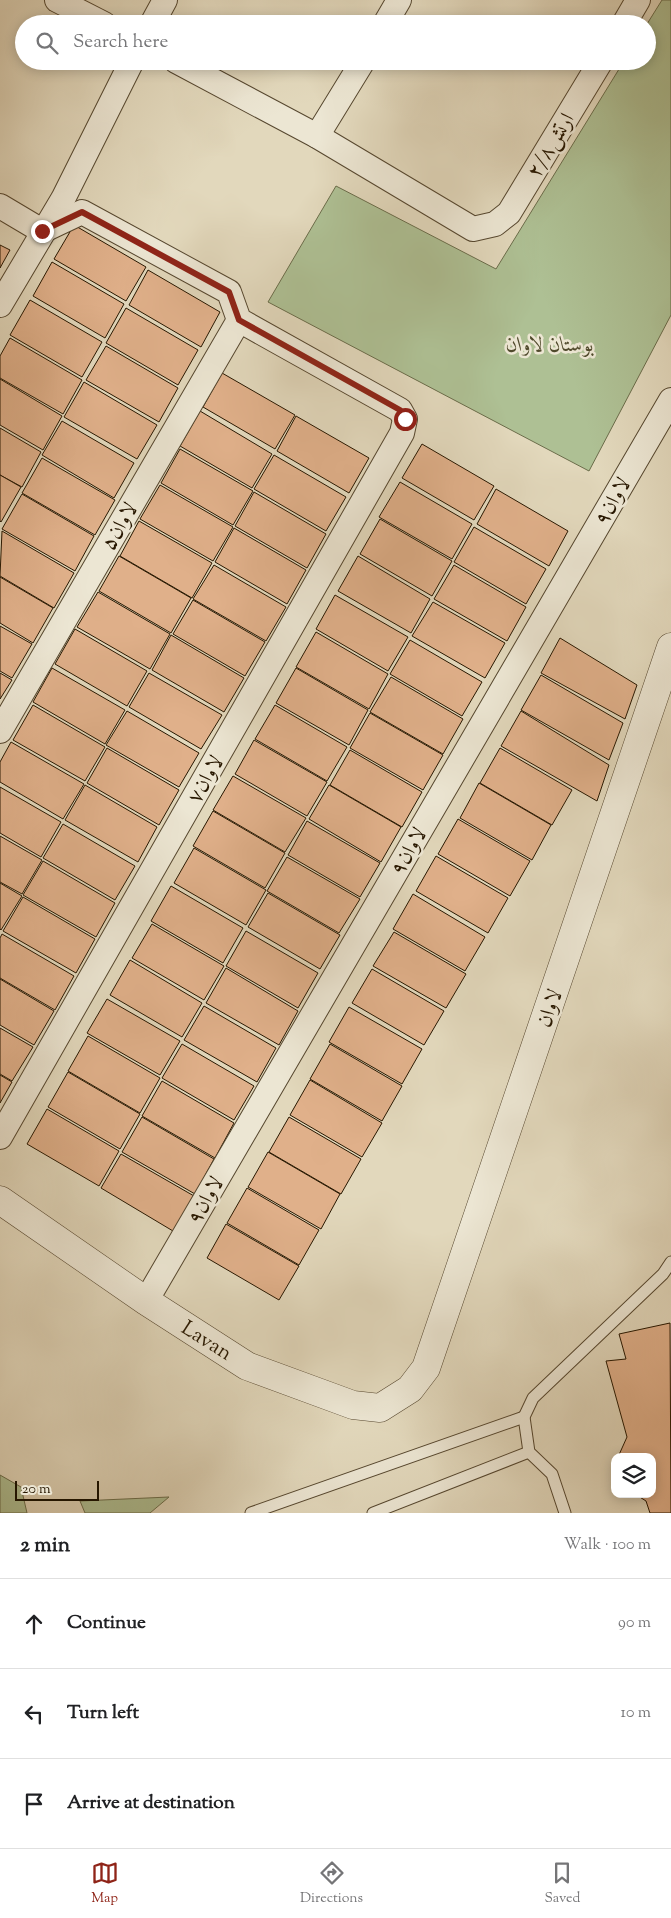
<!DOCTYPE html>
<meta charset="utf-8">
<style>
body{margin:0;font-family:"Sorts Mill Goudy",Amiri,serif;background:#f2f2f2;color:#202124}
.controls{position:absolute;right:15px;bottom:15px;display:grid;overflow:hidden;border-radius:10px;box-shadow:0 2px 12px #0003}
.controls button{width:45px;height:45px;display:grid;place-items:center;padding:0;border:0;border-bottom:1px solid #e0e0e0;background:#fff;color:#202124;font:25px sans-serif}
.scale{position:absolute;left:15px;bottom:12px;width:84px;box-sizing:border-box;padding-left:5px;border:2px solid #271700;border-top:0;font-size:14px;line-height:18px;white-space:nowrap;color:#271700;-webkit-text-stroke:4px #ece6d3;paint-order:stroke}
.stop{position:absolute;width:15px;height:15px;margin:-11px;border:4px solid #8f2418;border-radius:50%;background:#fff}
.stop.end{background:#8f2418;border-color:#fff;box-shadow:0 1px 5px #0008}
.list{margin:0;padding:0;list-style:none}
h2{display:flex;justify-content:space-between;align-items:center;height:65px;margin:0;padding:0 20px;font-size:21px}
h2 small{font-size:16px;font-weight:400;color:#757577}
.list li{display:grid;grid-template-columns:32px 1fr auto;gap:15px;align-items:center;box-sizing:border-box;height:90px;padding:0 20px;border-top:1px solid #e0e0e0}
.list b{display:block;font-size:19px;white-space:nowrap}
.list em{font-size:16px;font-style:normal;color:#757577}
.icon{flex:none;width:28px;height:28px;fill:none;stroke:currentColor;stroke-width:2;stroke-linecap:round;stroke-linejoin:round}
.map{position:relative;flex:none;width:671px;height:1513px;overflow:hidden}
.search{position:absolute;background:#fff;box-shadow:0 2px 12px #0003;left:15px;right:15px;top:15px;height:55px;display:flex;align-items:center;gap:12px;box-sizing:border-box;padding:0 18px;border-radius:28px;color:#757577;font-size:19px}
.sheet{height:335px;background:#fff}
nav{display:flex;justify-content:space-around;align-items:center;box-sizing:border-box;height:70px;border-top:1px solid #e0e0e0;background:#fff;font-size:14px;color:#757577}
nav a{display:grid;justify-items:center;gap:2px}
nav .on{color:#8f2418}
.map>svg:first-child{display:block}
.green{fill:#aec094;stroke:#6a6c4a}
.building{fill:#e0b08a;stroke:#271700}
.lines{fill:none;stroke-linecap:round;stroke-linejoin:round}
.service-casing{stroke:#56472f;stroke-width:13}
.minor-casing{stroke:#56472f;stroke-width:26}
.tertiary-casing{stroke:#56472f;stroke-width:29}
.service{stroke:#ece6d3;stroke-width:11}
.minor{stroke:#ece6d3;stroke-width:24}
.tertiary{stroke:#ece6d3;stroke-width:28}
.route{stroke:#8f2418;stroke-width:6}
.labels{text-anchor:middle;stroke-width:5;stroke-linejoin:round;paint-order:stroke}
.street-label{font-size:21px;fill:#271700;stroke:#ece6d3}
.park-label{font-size:21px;font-style:italic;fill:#504a2c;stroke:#ece6d3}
</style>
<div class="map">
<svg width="671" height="1513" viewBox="0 0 671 1513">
<rect width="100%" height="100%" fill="#e2d8bc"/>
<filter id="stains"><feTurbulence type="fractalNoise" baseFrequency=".004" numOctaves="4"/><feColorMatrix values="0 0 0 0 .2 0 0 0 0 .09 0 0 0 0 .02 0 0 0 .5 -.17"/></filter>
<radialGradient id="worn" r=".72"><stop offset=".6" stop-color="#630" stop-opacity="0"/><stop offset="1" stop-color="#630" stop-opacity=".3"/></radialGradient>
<g class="green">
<path d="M662 0H671V315L589 471 268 302 336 186 496 269 624 61H647V24Z"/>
<path d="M0 1475 21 1487 27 1513H0Z"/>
<path d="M169 1497 150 1513H85L80 1501Z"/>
</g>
<g class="building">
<path d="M74 225 146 267 126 301 54 259Z"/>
<path d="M0 245 10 250 0 268Z"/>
<path d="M52 262 124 304 105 338 33 296Z"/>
<path d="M148 270 220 312 201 347 129 305Z"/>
<path d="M30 300 102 342 82 377 10 335Z"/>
<path d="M126 308 198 350 178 385 106 343Z"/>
<path d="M10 338 82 380 63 414 0 378V356Z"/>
<path d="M106 346 178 388 159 422 86 380Z"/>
<path d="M222 373 295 415 275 449 203 407Z"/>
<path d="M0 379 62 416 43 450 0 425Z"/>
<path d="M84 382 157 425 137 459 64 417Z"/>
<path d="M200 411 272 454 252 488 180 446Z"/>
<path d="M296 416 369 458 349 493 277 451Z"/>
<path d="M62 421 134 463 114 498 42 455Z"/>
<path d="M0 428 41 452 22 487 0 475Z"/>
<path d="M422 444 494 486 474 520 402 478Z"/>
<path d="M180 449 253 491 233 525 161 483Z"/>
<path d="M274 455 346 497 326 531 254 489Z"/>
<path d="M42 458 115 500 95 535 22 493Z"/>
<path d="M0 475 21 487 1 522 0 521Z"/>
<path d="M400 482 472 524 452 559 379 517Z"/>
<path d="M160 485 233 527 213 561 140 519Z"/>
<path d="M496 489 568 531 549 566 477 524Z"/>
<path d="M254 492 326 534 307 568 235 526Z"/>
<path d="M22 494 94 536 75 571 2 529Z"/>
<path d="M380 519 452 561 432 596 360 554Z"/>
<path d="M139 521 212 563 192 598 120 556Z"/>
<path d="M474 527 546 569 526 604 454 562Z"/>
<path d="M234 528 306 570 287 604 215 562Z"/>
<path d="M2 531 74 573 54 608 0 576Z"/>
<path d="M119 556 191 598 171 633 99 591Z"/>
<path d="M358 556 430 599 411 633 338 591Z"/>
<path d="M214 565 286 607 266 641 193 599Z"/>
<path d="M454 565 526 607 507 641 434 599Z"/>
<path d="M0 577 53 608 33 643 0 623Z"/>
<path d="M98 592 170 634 150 669 77 627Z"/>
<path d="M335 595 408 637 388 671 316 629Z"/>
<path d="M193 600 265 642 245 676 173 634Z"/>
<path d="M433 602 505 643 485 678 412 636Z"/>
<path d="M0 626 32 644 12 678 0 671Z"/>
<path d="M75 629 147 671 127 706 55 664Z"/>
<path d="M316 632 388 674 369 709 296 667Z"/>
<path d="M171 635 244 678 224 712 152 670Z"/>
<path d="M560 638 637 685 625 719 541 673Z"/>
<path d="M410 640 482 682 462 716 390 674Z"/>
<path d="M52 668 125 710 105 744 33 702Z"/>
<path d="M296 668 368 710 349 745 276 703Z"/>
<path d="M0 673 12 680 0 699Z"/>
<path d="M149 673 222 715 201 749 129 707Z"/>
<path d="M541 675 623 723 609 760 521 710Z"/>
<path d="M391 677 463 719 443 754 370 712Z"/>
<path d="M33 705 105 747 85 781 13 740Z"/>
<path d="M275 705 347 747 327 781 255 739Z"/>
<path d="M127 711 199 753 179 787 106 745Z"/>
<path d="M521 711 609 765 597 801 501 746Z"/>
<path d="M370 713 443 755 423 790 350 748Z"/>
<path d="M254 740 327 782 307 816 235 774Z"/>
<path d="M11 742 84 784 63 819 0 782V762Z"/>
<path d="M107 748 179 790 159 825 87 783Z"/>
<path d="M500 748 572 790 552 825 480 783Z"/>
<path d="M350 750 422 792 402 827 330 785Z"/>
<path d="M233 776 306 818 285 852 213 810Z"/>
<path d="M479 783 551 825 532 860 460 818Z"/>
<path d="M85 785 157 827 138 862 65 820Z"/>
<path d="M329 785 401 827 381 862 309 819Z"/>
<path d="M0 787 61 822 41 857 0 833Z"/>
<path d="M213 811 285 853 265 888 193 846Z"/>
<path d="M458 819 530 861 510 896 438 854Z"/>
<path d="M307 821 380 863 360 897 288 855Z"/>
<path d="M63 824 135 866 115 900 43 858Z"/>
<path d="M0 836 42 860 22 894 0 882Z"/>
<path d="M194 848 266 890 246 925 174 883Z"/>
<path d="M436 856 508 898 488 933 416 891Z"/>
<path d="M287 857 360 899 339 933 267 891Z"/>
<path d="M43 861 115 903 96 937 23 895Z"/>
<path d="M0 883 22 896 1 930 0 929Z"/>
<path d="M171 886 243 928 223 963 151 921Z"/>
<path d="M268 893 340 935 320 969 248 927Z"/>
<path d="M413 894 485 937 465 971 393 929Z"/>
<path d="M23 897 95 939 76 973 3 931Z"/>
<path d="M152 924 224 966 204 1000 132 958Z"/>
<path d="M246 931 318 973 298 1008 226 966Z"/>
<path d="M394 932 466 974 446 1008 373 966Z"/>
<path d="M2 934 74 976 55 1010 0 978V938Z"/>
<path d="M130 960 202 1003 182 1037 110 995Z"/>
<path d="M226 968 298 1011 279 1045 206 1003Z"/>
<path d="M372 969 444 1011 424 1045 352 1003Z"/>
<path d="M0 979 54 1011 34 1045 0 1025Z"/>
<path d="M107 999 180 1041 160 1075 87 1033Z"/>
<path d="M204 1006 276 1048 257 1082 184 1040Z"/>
<path d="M349 1007 422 1049 402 1084 329 1042Z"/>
<path d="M0 1028 33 1047 12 1081 0 1074Z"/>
<path d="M88 1036 160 1078 140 1113 68 1071Z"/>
<path d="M182 1044 254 1086 234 1120 162 1078Z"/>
<path d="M330 1044 402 1086 382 1121 310 1079Z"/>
<path d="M68 1072 140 1114 120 1149 48 1107Z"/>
<path d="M0 1075 12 1082 0 1103Z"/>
<path d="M310 1080 382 1123 362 1157 290 1115Z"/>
<path d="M162 1081 234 1123 215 1158 142 1116Z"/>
<path d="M47 1109 119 1151 99 1186 27 1144Z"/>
<path d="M142 1117 214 1159 195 1194 122 1152Z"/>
<path d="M289 1117 361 1159 341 1194 269 1152Z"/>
<path d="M268 1152 340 1194 321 1229 248 1187Z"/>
<path d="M121 1154 194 1196 173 1231 101 1188Z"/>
<path d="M247 1188 319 1230 299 1265 227 1223Z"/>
<path d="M226 1224 299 1266 279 1300 207 1258Z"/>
<path d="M670 1323 671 1513H650L646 1501 635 1494H652V1457H618L627 1437 606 1361 626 1359 619 1334Z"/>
</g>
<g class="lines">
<g class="service-casing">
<g id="service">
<path d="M251 1513 524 1417"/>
<path d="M373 1513 529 1452"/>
<path d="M565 1513 552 1474 529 1452 524 1417 533 1398 663 1274 671 1262"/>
</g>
</g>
<g class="minor-casing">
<g id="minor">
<path d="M57 0 104 24"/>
<path d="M152 24 165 0"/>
<path d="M385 24 399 0"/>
<path d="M624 24 638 0"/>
<path d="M176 61 317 136 473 229 495 224 509 213 601 61"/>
<path d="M317 136 363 61"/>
<path d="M0 206 42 231"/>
<path d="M0 305 63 199 132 61"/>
<path d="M0 731 239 320"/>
<path d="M0 1137 402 433 405 419 400 410 239 320 229 292 82 212 42 231"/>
<path d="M146 1301 671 400"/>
</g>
</g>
<g class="tertiary-casing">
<path id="tertiary" d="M0 1200 146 1301 247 1366 353 1405 380 1408 410 1389 426 1368 671 647"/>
</g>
<use href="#service" class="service"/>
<use href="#minor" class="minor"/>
<use href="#tertiary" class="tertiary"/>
</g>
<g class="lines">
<path class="route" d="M42 231 82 212 229 292 239 320 400 410 405 419"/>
</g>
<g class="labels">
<g class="street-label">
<text transform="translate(550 145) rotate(-59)" y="7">۲/۸ارتش</text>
<text transform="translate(612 501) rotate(-60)" y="7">۹لاوان</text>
<text transform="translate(119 526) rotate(-60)" y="7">۵لاوان</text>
<text transform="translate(205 779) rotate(-60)" y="7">۷لاوان</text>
<text transform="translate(408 851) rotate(-60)" y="7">۹لاوان</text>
<text transform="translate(549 1008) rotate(-71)" y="7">لاوان</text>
<text transform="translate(205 1200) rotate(-60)" y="7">۹لاوان</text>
<text transform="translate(207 1340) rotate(32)" y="7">Lavan</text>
</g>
<g class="park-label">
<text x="550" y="351">بوستان لاوان</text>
</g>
</g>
<rect width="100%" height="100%" filter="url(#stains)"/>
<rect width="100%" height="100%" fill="url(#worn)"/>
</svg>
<div class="controls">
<button><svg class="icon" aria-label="layers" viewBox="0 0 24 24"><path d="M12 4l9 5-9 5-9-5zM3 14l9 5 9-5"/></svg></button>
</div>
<div class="scale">20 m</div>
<div class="stop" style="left:405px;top:419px"></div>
<div class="stop end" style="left:42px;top:231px"></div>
<div class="search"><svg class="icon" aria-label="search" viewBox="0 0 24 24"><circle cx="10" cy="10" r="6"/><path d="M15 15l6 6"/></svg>Search here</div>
</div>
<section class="sheet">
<h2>2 min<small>Walk · 100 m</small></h2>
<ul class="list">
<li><svg class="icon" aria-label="ahead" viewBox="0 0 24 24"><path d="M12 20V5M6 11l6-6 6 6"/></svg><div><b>Continue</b></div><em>90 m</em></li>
<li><svg class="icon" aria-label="left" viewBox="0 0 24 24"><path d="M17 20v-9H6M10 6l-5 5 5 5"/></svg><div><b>Turn left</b></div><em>10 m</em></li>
<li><svg class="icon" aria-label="arrive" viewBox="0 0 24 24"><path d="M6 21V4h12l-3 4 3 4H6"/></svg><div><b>Arrive at destination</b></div></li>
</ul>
</section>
<nav>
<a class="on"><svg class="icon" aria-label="map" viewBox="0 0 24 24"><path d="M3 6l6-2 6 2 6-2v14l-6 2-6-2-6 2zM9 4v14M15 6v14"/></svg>Map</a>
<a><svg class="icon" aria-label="directions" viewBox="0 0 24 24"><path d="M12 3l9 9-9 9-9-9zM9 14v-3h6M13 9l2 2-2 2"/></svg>Directions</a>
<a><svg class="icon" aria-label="saved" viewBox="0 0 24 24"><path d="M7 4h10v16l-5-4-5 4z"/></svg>Saved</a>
</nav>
